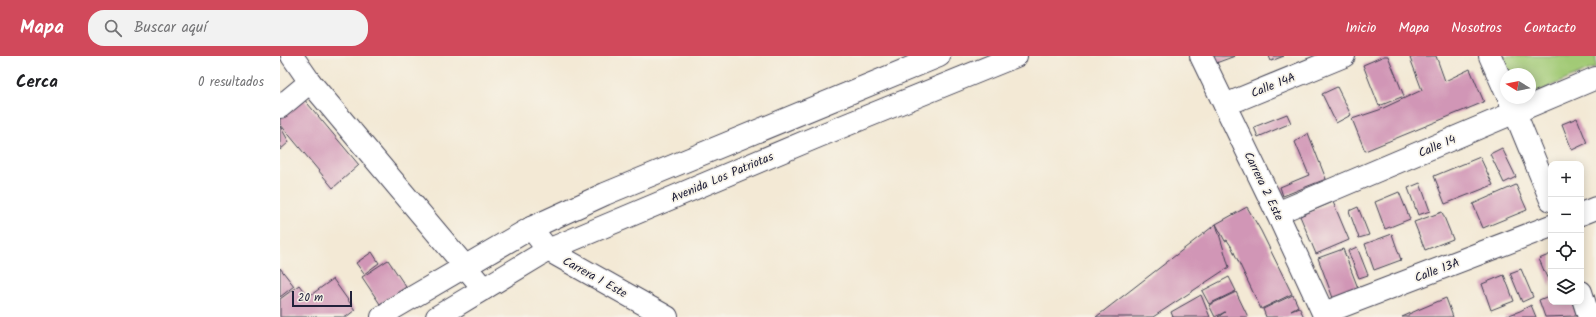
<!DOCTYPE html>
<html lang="es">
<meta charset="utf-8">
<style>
body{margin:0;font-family:Kalam,sans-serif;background:#f2f2f2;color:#202124}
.controls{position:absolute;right:12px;bottom:12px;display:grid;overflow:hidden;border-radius:8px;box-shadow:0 2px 10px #0003}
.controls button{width:36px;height:36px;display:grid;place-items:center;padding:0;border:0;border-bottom:1px solid #e0e0e0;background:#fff;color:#202124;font:20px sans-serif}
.compass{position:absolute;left:1220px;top:12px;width:36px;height:36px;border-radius:50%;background:#fff;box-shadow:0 2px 10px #0003;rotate:280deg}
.scale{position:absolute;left:12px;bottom:10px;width:60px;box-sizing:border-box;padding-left:4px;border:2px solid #22223b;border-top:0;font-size:11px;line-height:14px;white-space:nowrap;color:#22223b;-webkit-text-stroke:3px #f7f3e8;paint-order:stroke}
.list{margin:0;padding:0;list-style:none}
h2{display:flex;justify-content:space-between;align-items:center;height:52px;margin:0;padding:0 16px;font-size:17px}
h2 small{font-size:13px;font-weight:400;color:#757577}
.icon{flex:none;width:22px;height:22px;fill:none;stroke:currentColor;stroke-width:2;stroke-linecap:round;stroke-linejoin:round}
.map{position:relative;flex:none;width:1316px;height:261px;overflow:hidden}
header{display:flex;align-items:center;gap:24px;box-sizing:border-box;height:56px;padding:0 20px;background:#d1495b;color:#fff}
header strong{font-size:19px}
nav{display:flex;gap:22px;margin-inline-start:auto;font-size:14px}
.search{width:280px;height:36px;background:#f2f2f2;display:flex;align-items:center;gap:10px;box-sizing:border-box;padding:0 14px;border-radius:16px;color:#757577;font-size:15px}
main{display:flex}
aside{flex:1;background:#fff}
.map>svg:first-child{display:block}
.green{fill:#a2ca76;stroke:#627658}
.building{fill:#d196b6}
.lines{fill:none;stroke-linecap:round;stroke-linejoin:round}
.minor-casing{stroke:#414052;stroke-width:24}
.secondary-casing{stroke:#414052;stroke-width:24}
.minor{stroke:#fff;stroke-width:22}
.secondary{stroke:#fff;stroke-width:22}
.labels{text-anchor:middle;stroke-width:3.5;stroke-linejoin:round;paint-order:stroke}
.street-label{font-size:12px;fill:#22223b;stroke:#f7f3e8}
</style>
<header>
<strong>Mapa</strong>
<div class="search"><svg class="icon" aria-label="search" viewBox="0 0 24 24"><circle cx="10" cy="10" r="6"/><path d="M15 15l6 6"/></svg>Buscar aquí</div>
<nav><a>Inicio</a><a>Mapa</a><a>Nosotros</a><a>Contacto</a></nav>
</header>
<main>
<aside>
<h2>Cerca<small>0 resultados</small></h2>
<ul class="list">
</ul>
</aside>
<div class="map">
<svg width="1316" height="261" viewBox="0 0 1316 261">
<rect width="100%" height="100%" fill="#f7f3e8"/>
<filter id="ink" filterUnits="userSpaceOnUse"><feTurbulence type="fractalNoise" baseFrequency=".025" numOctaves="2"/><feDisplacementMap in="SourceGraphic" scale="8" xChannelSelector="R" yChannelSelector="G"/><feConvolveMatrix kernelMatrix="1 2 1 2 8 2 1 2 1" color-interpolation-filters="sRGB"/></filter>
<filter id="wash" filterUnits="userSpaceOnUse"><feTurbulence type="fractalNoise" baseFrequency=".012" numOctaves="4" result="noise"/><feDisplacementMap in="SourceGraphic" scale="16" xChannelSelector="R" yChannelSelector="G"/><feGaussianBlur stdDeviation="0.9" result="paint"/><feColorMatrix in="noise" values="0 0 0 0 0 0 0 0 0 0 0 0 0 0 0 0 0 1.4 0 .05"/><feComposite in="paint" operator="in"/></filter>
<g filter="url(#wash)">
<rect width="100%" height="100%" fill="#f3e9d5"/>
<path class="green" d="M1222 0H1316V11L1250 39V18H1230Z"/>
<g id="blocks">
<g class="building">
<path d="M933 0H955L936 7Z"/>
<path d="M989 0H1004L991 5Z"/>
<path d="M1104 0H1108L1124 40 1099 50 1083 9Z"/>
<path d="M1136 0H1156L1165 25 1190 13 1204 46 1085 95 1072 63 1099 54 1142 34 1130 2Z"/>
<path d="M1057 31 1071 59 1056 67 1042 38Z"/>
<path d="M23 42 79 109 53 132 0 68V62Z"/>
<path d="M1007 58 1011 67 978 81 974 71Z"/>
<path d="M1297 62 1307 87 1292 94 1282 68Z"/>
<path d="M0 70 9 86 0 94Z"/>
<path d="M1028 77 1046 123 1003 140 1000 131 1029 119 1015 86Z"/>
<path d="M1222 92 1236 121 1224 127 1210 98Z"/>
<path d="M1200 101 1213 129 1165 148 1154 120Z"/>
<path d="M1140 127 1150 155 1138 159 1128 132Z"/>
<path d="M1236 129 1247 154 1203 172 1193 148Z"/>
<path d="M1119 136 1130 163 1105 173 1095 146Z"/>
<path d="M1053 146 1069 184 1036 198 1020 160Z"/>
<path d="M967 151 981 175 1012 238 981 253 951 190 947 184 945 185 936 168 949 211 873 261H816L936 168Z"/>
<path d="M1078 151 1089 179 1079 182 1069 155Z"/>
<path d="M1162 156 1173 183 1145 194 1134 166Z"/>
<path d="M1112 178 1121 204 1094 214 1085 188Z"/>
<path d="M1077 191 1088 219 1079 222 1068 195Z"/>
<path d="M1063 193 1078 232 1053 242 1038 202Z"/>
<path d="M92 196 99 207 84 218 76 207Z"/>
<path d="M1271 198V231L1259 203Z"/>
<path d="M108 204 126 231 100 248 82 221Z"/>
<path d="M0 212 14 230 0 241Z"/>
<path d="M1241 213 1253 241 1242 246 1230 217Z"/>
<path d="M1224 219 1234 245 1211 254 1202 228Z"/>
<path d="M949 221 956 235 929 248 922 235Z"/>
<path d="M53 223 75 254 66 261H0V243L19 229 28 241Z"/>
<path d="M956 236 968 261H938L945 256 935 261 929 249Z"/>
<path d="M921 239 930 261H893L891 256Z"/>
<path d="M1013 239 1018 250 1011 254 1019 251 1024 261H986L983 253Z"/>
<path d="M1271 239V246H1292L1297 260 1265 261 1259 244Z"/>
<path d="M1166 242 1173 261H1122L1140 253Z"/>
<path d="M1251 249 1256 261H1224L1240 255Z"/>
</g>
</g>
</g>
<g filter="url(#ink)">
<use href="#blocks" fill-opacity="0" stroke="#414052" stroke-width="1"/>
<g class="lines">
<g class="minor-casing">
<g id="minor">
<path d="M12 0 30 26 204 233"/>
<path d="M921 0 997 157 1045 261"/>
<path d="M1210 0 1226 36"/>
<path d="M1229 42 1271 144"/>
<path d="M945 49 1064 0"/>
<path d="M0 51 30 26"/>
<path d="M997 157 1316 22"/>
<path d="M1301 158 1316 152"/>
<path d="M251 172 268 194 387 261"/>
<path d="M1301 236 1309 261"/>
<path d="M1044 257 1271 170"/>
</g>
</g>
<g class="secondary-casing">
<g id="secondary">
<path d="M102 261 114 252 251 172 325 138 659 0"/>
<path d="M157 261 268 194 539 80 736 0"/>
</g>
</g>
<use href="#minor" class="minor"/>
<use href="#secondary" class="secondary"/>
</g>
</g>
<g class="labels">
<g class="street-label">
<text transform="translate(993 29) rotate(-22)" y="4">Calle 14A</text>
<text transform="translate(1157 90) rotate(-23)" y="4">Calle 14</text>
<text transform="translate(442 121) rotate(-23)" y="4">Avenida Los Patriotas</text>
<text transform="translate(984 130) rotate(64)" y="4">Carrera 2 Este</text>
<text transform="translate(1157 214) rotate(-21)" y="4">Calle 13A</text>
<text transform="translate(315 221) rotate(29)" y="4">Carrera 1 Este</text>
</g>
</g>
</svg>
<div class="controls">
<button>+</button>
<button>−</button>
<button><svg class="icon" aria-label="locate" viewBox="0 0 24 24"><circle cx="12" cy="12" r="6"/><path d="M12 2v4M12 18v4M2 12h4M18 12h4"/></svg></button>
<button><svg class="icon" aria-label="layers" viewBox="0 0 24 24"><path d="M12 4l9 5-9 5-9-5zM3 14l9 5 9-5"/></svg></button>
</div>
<svg class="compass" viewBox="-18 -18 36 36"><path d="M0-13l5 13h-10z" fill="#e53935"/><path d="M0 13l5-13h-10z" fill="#757577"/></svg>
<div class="scale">20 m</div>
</div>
</main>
